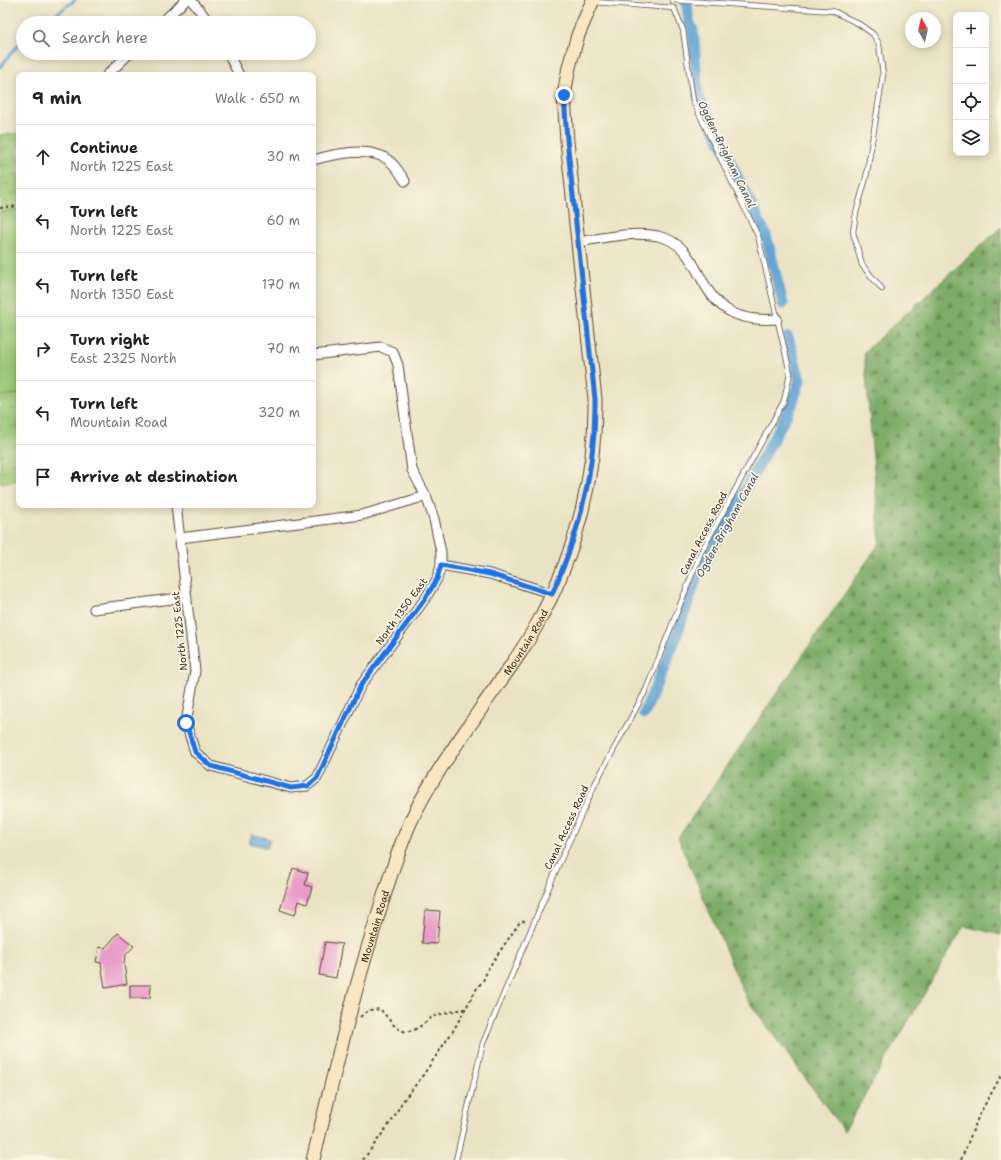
<!DOCTYPE html>
<meta charset="utf-8">
<style>
body{margin:0;font-family:"Shantell Sans",sans-serif;background:#f6f6f6;color:#222}
.controls{position:absolute;right:12px;top:12px;display:grid;overflow:hidden;border-radius:8px;box-shadow:0 2px 10px #0003}
.controls button{width:36px;height:36px;display:grid;place-items:center;padding:0;border:0;border-bottom:1px solid #e0e0e0;background:#fff;color:#222;font:20px sans-serif}
.compass{position:absolute;left:905px;top:12px;width:36px;height:36px;border-radius:50%;background:#fff;box-shadow:0 2px 10px #0003;rotate:352deg}
.stop{position:absolute;width:12px;height:12px;margin:-9px;border:3px solid #1a73e8;border-radius:50%;background:#fff}
.stop.end{background:#1a73e8;border-color:#fff;box-shadow:0 1px 4px #0008}
.list{margin:0;padding:0;list-style:none}
h2{display:flex;justify-content:space-between;align-items:center;height:52px;margin:0;padding:0 16px;font-size:17px}
h2 small{font-size:13px;font-weight:400;color:#767676}
.list li{display:grid;grid-template-columns:26px 1fr auto;gap:12px;align-items:center;box-sizing:border-box;height:64px;padding:0 16px;border-top:1px solid #e0e0e0}
.list b{display:block;font-size:15px;white-space:nowrap}
.list p{margin:0;font-size:13px;white-space:nowrap;color:#767676}
.list em{font-size:13px;font-style:normal;color:#767676}
.icon{flex:none;width:22px;height:22px;fill:none;stroke:currentColor;stroke-width:2;stroke-linecap:round;stroke-linejoin:round}
.map{position:relative;flex:none;width:1001px;height:1160px;overflow:hidden}
.search{position:absolute;background:#fff;box-shadow:0 2px 10px #0003;left:16px;top:16px;width:300px;height:44px;display:flex;align-items:center;gap:10px;box-sizing:border-box;padding:0 14px;border-radius:22px;color:#767676;font-size:15px}
.panel{position:absolute;background:#fff;box-shadow:0 2px 10px #0003;left:16px;top:72px;width:300px;height:436px;border-radius:8px}
.map>svg:first-child{display:block}
.forest{fill:url(#forest-firs);stroke:#5b6b42}
.park{fill:url(#park-crowns);stroke:#6a784a}
.garden{fill:#9ac775;stroke:#6a784a}
.water{fill:url(#water-ripples);stroke:#4e687a}
.lines{fill:none;stroke-linecap:round;stroke-linejoin:round}
.stream{stroke:#60a5d5;stroke-width:3}
.canal{stroke:#60a5d5;stroke-width:11}
.building{fill:#e99cca}
.lane-casing{stroke:#554637;stroke-width:6}
.street-casing{stroke:#554637;stroke-width:11}
.secondary-casing{stroke:#554637;stroke-width:15}
.path{stroke:#554637;stroke-width:2;stroke-dasharray:3 3;stroke-linecap:butt}
.lane{stroke:#fff;stroke-width:4.5}
.street{stroke:#fff;stroke-width:9}
.secondary{stroke:#f9e7c3;stroke-width:13}
.route{stroke:#1a73e8;stroke-width:5}
.labels{text-anchor:middle;stroke-width:3.5;stroke-linejoin:round;paint-order:stroke}
.street-label{font-size:10px;fill:#3b2a1e;stroke:#fcf5e5}
.water-label{font-size:11px;font-style:italic;fill:#48555e;stroke:#fcf5e5}
</style>
<div class="map">
<svg width="1001" height="1160" viewBox="0 0 1001 1160">
<defs>
<pattern id="forest-firs" width="22" height="20" patternUnits="userSpaceOnUse"><rect width="22" height="20" fill="#7bac66"/><path d="M5 1l3.5 6h-7zM16 11l3.5 6h-7z" fill="#668c53"/></pattern>
<pattern id="park-crowns" width="20" height="18" patternUnits="userSpaceOnUse"><rect width="20" height="18" fill="#9ac775"/><path d="M2 6a3 3 0 1 1 6 0M12 15a3 3 0 1 1 6 0" fill="none" stroke="#7fa25f"/></pattern>
<pattern id="water-ripples" width="26" height="14" patternUnits="userSpaceOnUse"><rect width="26" height="14" fill="#60a5d5"/><path d="M2 4q2-2 4 0t4 0M15 11q2-2 4 0t4 0" fill="none" stroke="#5087ac"/></pattern>
</defs>
<rect width="100%" height="100%" fill="#fcf5e5"/>
<filter id="ink" filterUnits="userSpaceOnUse"><feTurbulence type="fractalNoise" baseFrequency=".025" numOctaves="2"/><feDisplacementMap in="SourceGraphic" scale="8" xChannelSelector="R" yChannelSelector="G"/><feConvolveMatrix kernelMatrix="1 2 1 2 8 2 1 2 1" color-interpolation-filters="sRGB"/></filter>
<filter id="wash" filterUnits="userSpaceOnUse"><feTurbulence type="fractalNoise" baseFrequency=".012" numOctaves="4" result="noise"/><feDisplacementMap in="SourceGraphic" scale="16" xChannelSelector="R" yChannelSelector="G"/><feGaussianBlur stdDeviation="0.9" result="paint"/><feColorMatrix in="noise" values="0 0 0 0 0 0 0 0 0 0 0 0 0 0 0 0 0 1.4 0 .05"/><feComposite in="paint" operator="in"/></filter>
<g filter="url(#wash)">
<rect width="100%" height="100%" fill="#eae3c3"/>
<path class="forest" d="M1001 227V935L964 926 844 1131 746 998 678 838 880 542 864 352Z"/>
<path class="park" d="M19 133V480L0 483V135Z"/>
<path class="garden" d="M19 210V394L0 396V213Z"/>
<path class="water" d="M252 834 270 839 268 848 249 843Z"/>
<g class="lines">
<g class="stream">
<path d="M44 23 75 0"/>
<path d="M0 67 23 39"/>
</g>
<g class="canal">
<path d="M686 0 689 22 693 30 698 96 766 235 783 304"/>
<path d="M644 714 676 638 697 576 792 405 800 380 788 337"/>
</g>
</g>
<g id="blocks">
<g class="building">
<path d="M293 868 308 873 305 885 312 887 307 904 299 901 295 915 280 910Z"/>
<path d="M425 910 440 911 437 944 422 943Z"/>
<path d="M118 933 134 946 125 956 124 963 127 984 105 988 101 963 96 962 99 947 105 948Z"/>
<path d="M325 942 342 944 336 978 319 975Z"/>
<path d="M130 985H151L150 998H130Z"/>
</g>
</g>
</g>
<g filter="url(#ink)">
<use href="#blocks" fill-opacity="0" stroke="#554637" stroke-width="1"/>
<g class="lines">
<g class="lane-casing">
<g id="lane">
<path d="M672 0 833 11 859 24 873 34 879 44 883 75 866 178 856 213 853 232 862 265 882 289"/>
<path d="M456 1160 483 1043 557 868 596 782 646 690 701 552 784 401 790 373 758 236 693 101 683 30 674 8 594 2"/>
</g>
</g>
<g class="street-casing">
<g id="street">
<path d="M191 0 210 23"/>
<path d="M161 23 186 0"/>
<path d="M228 53 239 75"/>
<path d="M107 75 130 53"/>
<path d="M313 160C334 154 367 146 387 159 395 164 400 173 405 181"/>
<path d="M578 242C604 238 632 231 658 236 713 248 688 326 777 319"/>
<path d="M176 505 195 671 186 723 195 752 211 766 291 788 307 786 317 778 361 685 425 599 437 579 441 565V552L434 519 426 496 412 470 398 365 393 352 381 347 313 355"/>
<path d="M180 538 362 515 426 496"/>
<path d="M441 565 490 574 553 594"/>
<path d="M94 609 187 597"/>
</g>
</g>
<g class="secondary-casing">
<g id="secondary">
<path id="s1" d="M313 1160C332 1082 350 1005 374 928 385 893 395 857 410 823 429 781 457 744 482 707 502 678 525 649 541 617 577 550 596 474 595 399L567 141 564 95 569 67 578 35 593 0"/>
</g>
</g>
<g class="path">
<path d="M0 208 19 206"/>
<path d="M360 1017 369 1010 380 1009C386 1015 391 1023 397 1028 411 1038 422 1024 432 1017 436 1015 461 1009 466 1009"/>
<path d="M363 1160 393 1119 402 1102 421 1078 453 1031 477 988 483 981 489 967 520 922 528 920"/>
<path d="M961 1160 979 1115 1001 1076"/>
</g>
<use href="#lane" class="lane"/>
<use href="#street" class="street"/>
<use href="#secondary" class="secondary"/>
</g>
</g>
<g class="lines" filter="url(#ink)">
<path class="route" d="M186 723 195 752 211 766 291 788 308 786 317 778 361 685 425 599 437 579 441 565 490 574 552 594C580 532 596 467 595 399L567 140 564 95"/>
</g>
<g class="labels">
<g class="street-label">
<text transform="translate(703 533) rotate(-63)" y="4">Canal Access Road</text>
<text transform="translate(401 611) rotate(-54)" y="4">North 1350 East</text>
<text transform="translate(179 631) rotate(-96)" y="4">North 1225 East</text>
<text dy="4" stroke="none"><textPath href="#s1" startOffset="566">Mountain Road</textPath></text>
<text transform="translate(566 827) rotate(-65)" y="4">Canal Access Road</text>
<text dy="4" stroke="none"><textPath href="#s1" startOffset="242">Mountain Road</textPath></text>
</g>
<g class="water-label">
<text transform="translate(727 154) rotate(64)" y="4">Ogden-Brigham Canal</text>
<text transform="translate(727 525) rotate(-61)" y="4">Ogden-Brigham Canal</text>
</g>
</g>
</svg>
<div class="controls">
<button>+</button>
<button>−</button>
<button><svg class="icon" aria-label="locate" viewBox="0 0 24 24"><circle cx="12" cy="12" r="6"/><path d="M12 2v4M12 18v4M2 12h4M18 12h4"/></svg></button>
<button><svg class="icon" aria-label="layers" viewBox="0 0 24 24"><path d="M12 4l9 5-9 5-9-5zM3 14l9 5 9-5"/></svg></button>
</div>
<svg class="compass" viewBox="-18 -18 36 36"><path d="M0-13l5 13h-10z" fill="#e53935"/><path d="M0 13l5-13h-10z" fill="#767676"/></svg>
<div class="stop" style="left:186px;top:723px"></div>
<div class="stop end" style="left:564px;top:95px"></div>
<div class="search"><svg class="icon" aria-label="search" viewBox="0 0 24 24"><circle cx="10" cy="10" r="6"/><path d="M15 15l6 6"/></svg>Search here</div>
<section class="panel">
<h2>9 min<small>Walk · 650 m</small></h2>
<ul class="list">
<li><svg class="icon" aria-label="ahead" viewBox="0 0 24 24"><path d="M12 20V5M6 11l6-6 6 6"/></svg><div><b>Continue</b><p>North 1225 East</p></div><em>30 m</em></li>
<li><svg class="icon" aria-label="left" viewBox="0 0 24 24"><path d="M17 20v-9H6M10 6l-5 5 5 5"/></svg><div><b>Turn left</b><p>North 1225 East</p></div><em>60 m</em></li>
<li><svg class="icon" aria-label="left" viewBox="0 0 24 24"><path d="M17 20v-9H6M10 6l-5 5 5 5"/></svg><div><b>Turn left</b><p>North 1350 East</p></div><em>170 m</em></li>
<li><svg class="icon" aria-label="right" viewBox="0 0 24 24"><path d="M7 20v-9h11M14 6l5 5-5 5"/></svg><div><b>Turn right</b><p>East 2325 North</p></div><em>70 m</em></li>
<li><svg class="icon" aria-label="left" viewBox="0 0 24 24"><path d="M17 20v-9H6M10 6l-5 5 5 5"/></svg><div><b>Turn left</b><p>Mountain Road</p></div><em>320 m</em></li>
<li><svg class="icon" aria-label="arrive" viewBox="0 0 24 24"><path d="M6 21V4h12l-3 4 3 4H6"/></svg><div><b>Arrive at destination</b></div></li>
</ul>
</section>
</div>
